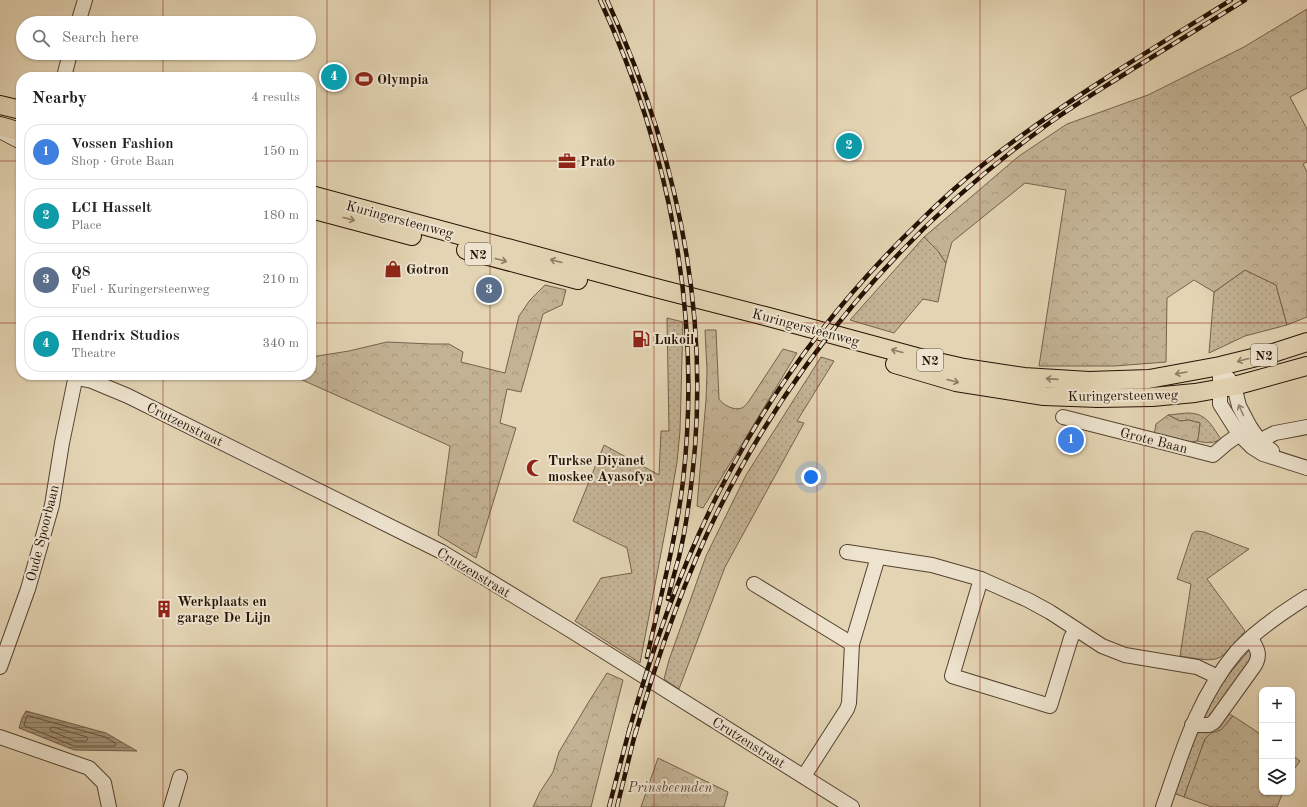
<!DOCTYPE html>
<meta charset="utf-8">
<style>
body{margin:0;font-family:"Old Standard TT",serif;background:#f6f6f6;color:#202124}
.controls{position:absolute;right:12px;bottom:12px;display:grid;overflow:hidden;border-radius:8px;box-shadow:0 1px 3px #0004}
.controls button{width:36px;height:36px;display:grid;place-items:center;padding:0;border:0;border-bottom:1px solid #e0e0e0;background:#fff;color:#202124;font:20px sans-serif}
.you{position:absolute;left:811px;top:477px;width:14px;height:14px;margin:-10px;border:3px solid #fff;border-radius:50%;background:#1a73e8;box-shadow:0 0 0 6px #1a73e833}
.badge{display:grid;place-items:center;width:26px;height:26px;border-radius:50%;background:#8f2418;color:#fff;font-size:13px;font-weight:700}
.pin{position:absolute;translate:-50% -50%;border:2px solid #fff;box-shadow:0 1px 4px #0006}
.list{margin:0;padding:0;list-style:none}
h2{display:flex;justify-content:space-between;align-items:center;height:52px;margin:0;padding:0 16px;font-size:17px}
h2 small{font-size:13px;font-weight:400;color:#757577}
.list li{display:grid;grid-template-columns:26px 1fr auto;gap:12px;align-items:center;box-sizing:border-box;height:56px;margin:0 8px 8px;padding:0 8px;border:1px solid #e0e0e0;border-radius:16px}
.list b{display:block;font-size:15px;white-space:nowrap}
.list p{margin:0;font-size:13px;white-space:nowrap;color:#757577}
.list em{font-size:13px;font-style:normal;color:#757577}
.icon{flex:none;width:22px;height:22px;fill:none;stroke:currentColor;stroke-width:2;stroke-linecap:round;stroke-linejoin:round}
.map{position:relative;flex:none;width:1307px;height:807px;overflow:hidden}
.search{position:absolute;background:#fff;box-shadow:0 1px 3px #0004;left:16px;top:16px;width:300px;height:44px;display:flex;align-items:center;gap:10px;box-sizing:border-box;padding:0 14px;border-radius:22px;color:#757577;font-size:15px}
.panel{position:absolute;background:#fff;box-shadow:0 1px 3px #0004;left:16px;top:72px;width:300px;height:308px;border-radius:16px}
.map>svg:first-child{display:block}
.grass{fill:url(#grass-dots);stroke:#74624c}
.forest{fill:url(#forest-crowns);stroke:#74624c}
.water{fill:url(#water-rules);stroke:#705e49}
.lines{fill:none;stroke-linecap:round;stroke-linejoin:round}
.shore{stroke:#63523d;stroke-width:1}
.minor-casing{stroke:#54422f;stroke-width:16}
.major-casing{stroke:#241103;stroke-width:20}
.minor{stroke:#ede3ce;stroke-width:14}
.major{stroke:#e3d4b3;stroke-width:18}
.rail-casing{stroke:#241103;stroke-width:4.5}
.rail{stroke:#ede3ce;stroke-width:3;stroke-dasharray:9;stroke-linecap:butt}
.oneway{stroke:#8d7c64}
.oneway2{stroke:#938473}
.grid{fill:none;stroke:#8f2418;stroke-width:1;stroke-opacity:0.55}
.labels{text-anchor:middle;stroke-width:4;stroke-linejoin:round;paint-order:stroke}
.shield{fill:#ede3ce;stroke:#605040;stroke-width:1}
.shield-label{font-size:13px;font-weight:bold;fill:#241103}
.poi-label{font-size:14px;font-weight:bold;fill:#241103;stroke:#ede3ce;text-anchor:start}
.street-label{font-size:14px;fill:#241103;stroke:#ede3ce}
.park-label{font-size:14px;font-style:italic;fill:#5c4a36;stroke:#ede3ce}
</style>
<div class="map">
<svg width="1307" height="807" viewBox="0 0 1307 807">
<defs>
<pattern id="grass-dots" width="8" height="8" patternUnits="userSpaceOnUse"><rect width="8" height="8" fill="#c3b395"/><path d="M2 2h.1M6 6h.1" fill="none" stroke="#a7997f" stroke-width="1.8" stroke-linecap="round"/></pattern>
<pattern id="forest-crowns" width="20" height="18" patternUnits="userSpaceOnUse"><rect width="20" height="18" fill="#c3b395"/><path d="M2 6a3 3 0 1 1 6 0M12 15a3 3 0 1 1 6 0" fill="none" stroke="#a7997f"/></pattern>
<pattern id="water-rules" width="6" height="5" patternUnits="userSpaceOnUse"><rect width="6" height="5" fill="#a29277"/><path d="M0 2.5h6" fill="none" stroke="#84765f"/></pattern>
</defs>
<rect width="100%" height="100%" fill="#e3d4b3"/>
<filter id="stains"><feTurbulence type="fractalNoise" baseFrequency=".005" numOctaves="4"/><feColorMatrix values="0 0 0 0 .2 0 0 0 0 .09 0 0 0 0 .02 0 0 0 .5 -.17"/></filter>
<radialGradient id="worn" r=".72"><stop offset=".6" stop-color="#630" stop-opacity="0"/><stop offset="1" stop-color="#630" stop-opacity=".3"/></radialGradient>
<g class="grass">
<path d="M924 237 938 251 946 263 938 302 923 299 894 333 850 320Z"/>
<path d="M1245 270 1276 285 1287 325 1245 336 1209 353 1214 292Z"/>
<path d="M667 318 683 322 680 431 677 462 666 527 640 663 575 621 601 578 632 573 627 548 573 521 604 445 659 475 661 431H669Z"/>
<path d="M821 357 834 361 797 421 804 423 725 567 679 689 664 679 669 660 706 556 746 475Z"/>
<path d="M1187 413C1207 413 1211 425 1221 439 1212 444 1207 443 1197 441L1198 439 1200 423 1189 420 1180 421 1168 415Z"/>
<path d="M1196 531 1204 532 1249 549 1207 579 1245 631C1218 663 1222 663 1180 656L1191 584 1177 579 1192 534Z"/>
<path d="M1250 649 1255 657 1208 722 1202 717 1220 685Z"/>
<path d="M1224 712 1233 716 1221 731 1211 733 1205 739 1184 797 1176 794 1175 791 1195 734Z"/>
</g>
<g class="forest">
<path d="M1307 9V88L1290 97 1307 129V162L1303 164 1307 172V317L1287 325 1276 285 1245 270 1214 292 1194 280 1167 298 1166 362 1115 366H1039L1066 190 1025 183 952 242 946 263 938 251 924 237 1019 156 1067 124 1148 95 1244 47Z"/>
<path d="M545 285 566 290 562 305 543 314 521 392 507 389 500 423 516 428 476 558 438 535 450 446 291 375H311V357L349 351 387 342 431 344H449L463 352 461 362 505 373 519 316 530 300Z"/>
<path d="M705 330H716L719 399C723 405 734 411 742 408 745 407 747 403 749 401L783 349 797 353 703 508 697 506 706 400 707 371Z"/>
<path d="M1168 415 1180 421 1189 420 1200 423 1198 439 1197 441 1191 442 1154 435 1156 424Z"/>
<path d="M607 673 623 680 591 807H533L540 792 553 772 559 752 588 703Z"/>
<path d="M1233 716 1262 735V792H1283L1277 807H1212L1184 797 1205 739 1211 733 1221 730Z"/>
<path d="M1292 755 1300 761 1292 772Z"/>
<path d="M658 758 728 792 724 807H641Z"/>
</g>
<path class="water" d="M26 711 106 733 137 751 74 750 19 728 22 718Z"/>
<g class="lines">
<g class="shore">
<path d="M29 716 105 737 115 743 116 745 114 746H74L25 726 24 725 27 716Z"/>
<path d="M53 727 87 737 88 739 86 741H75L51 731 50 729Z"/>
</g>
<g class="minor-casing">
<g id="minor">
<path d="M78 23 85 0"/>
<path d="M64 77 70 53"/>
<path d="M0 131 21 142"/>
<path d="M1220 366V404L1239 434 1252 447 1263 454 1307 468"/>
<path d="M77 378 92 381 128 396 442 552 570 630 852 807"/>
<path d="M1228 378 1234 386 1239 406 1250 427 1260 441 1272 451"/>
<path d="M1063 417 1213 455 1227 443 1250 427"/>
<path d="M1253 447 1267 437 1275 433 1307 427"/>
<path d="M847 552 932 565 981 579 1028 600 1050 612 1102 646 1125 655 1197 667 1218 677"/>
<path d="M981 579 952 676 1050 706 1071 638 1076 629"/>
<path d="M754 584 852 644"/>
<path d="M0 667 28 589 52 505 62 443 76 375"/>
<path d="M1192 725H1209L1214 722 1255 665C1261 654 1257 649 1251 638"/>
<path d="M0 737 89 768 104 783 109 807"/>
<path d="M804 776 847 709 849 703 852 644 878 557"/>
<path d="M171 807 180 777"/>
<path d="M1163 807C1182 752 1198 697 1237 651 1256 630 1283 612 1307 597"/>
</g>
</g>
<g class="major-casing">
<g id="major">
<path d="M0 105 21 110"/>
<path d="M0 126 21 132"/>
<path d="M311 195 648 286 765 316 920 358 964 368 1024 377 1089 381 1149 379 1220 366 1273 353 1307 342"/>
<path d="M311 209 412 236"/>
<path d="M466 250 578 280"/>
<path d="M895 364 956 382 1044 396 1098 398 1152 397 1195 393 1234 386 1307 366"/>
</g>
</g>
<use href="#minor" class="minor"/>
<use href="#major" class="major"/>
<g class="rail-casing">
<g id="rail">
<path d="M600 0C670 151 702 315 683 481 676 540 660 599 647 657"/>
<path d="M607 0C672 142 707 291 695 447 692 482 687 524 679 557 675 571 671 585 668 599"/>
<path d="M629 731C650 656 676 581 710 510 716 497 723 484 730 471 779 379 842 297 916 225 938 203 961 182 985 163 1063 102 1147 52 1231 0"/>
<path d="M635 735C656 661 683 582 717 513 793 361 903 230 1040 130 1069 108 1100 90 1131 70 1169 47 1207 23 1245 0"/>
<path d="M609 807 630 727"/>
<path d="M617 807 636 730"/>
</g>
</g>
<use href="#rail" class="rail"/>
</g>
<defs><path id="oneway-shaft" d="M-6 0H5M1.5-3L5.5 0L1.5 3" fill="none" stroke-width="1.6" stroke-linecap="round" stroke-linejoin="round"/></defs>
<g class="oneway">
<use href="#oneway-shaft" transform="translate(349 219) rotate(15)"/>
<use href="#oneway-shaft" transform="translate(501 260) rotate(15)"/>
<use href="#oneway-shaft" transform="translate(556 261) rotate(-165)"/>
<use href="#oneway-shaft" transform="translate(897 351) rotate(-165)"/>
<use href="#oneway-shaft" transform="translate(1243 360) rotate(165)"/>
<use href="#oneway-shaft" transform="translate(1181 373) rotate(170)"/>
<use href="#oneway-shaft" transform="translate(1052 379) rotate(-176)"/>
<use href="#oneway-shaft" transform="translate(953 381) rotate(15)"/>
</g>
<use class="oneway2" href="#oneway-shaft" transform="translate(1241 410) rotate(-114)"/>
<path class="grid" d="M163 0V23M327 0V807M490 0V807M654 0V807M817 0V807M980 0V807M1144 0V807M163 53V77M0 161H21M311 161H1307M0 323H21M311 323H1307M163 375V807M0 484H1307M0 646H1307"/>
<defs>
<g id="stadium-bare" transform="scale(1.38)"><path d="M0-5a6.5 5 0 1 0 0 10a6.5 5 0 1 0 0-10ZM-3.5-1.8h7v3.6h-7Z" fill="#8f2418" stroke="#ede3ce" stroke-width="2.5" paint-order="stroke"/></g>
<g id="office-bare" transform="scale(1.38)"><path d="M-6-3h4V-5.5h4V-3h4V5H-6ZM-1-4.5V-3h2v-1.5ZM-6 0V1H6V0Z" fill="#8f2418" stroke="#ede3ce" stroke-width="2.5" paint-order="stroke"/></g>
<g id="shop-bare" transform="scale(1.38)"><path d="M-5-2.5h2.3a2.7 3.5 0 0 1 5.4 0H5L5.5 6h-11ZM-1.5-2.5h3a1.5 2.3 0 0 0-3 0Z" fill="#8f2418" stroke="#ede3ce" stroke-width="2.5" paint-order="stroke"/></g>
<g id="fuel-bare" transform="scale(1.38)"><path d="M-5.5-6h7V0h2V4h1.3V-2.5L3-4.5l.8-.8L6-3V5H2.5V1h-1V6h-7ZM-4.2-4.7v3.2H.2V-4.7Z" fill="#8f2418" stroke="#ede3ce" stroke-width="2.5" paint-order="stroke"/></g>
<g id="mosque-bare" transform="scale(1.38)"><path d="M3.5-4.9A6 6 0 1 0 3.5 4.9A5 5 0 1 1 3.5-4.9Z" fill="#8f2418" stroke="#ede3ce" stroke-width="2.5" paint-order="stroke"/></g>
<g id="building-bare" transform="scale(1.38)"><path d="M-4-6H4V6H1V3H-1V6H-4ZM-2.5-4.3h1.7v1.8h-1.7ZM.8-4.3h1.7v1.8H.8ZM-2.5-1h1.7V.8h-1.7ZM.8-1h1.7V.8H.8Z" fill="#8f2418" stroke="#ede3ce" stroke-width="2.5" paint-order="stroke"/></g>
</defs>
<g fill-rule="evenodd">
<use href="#stadium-bare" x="364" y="79"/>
<use href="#office-bare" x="567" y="161"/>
<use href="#shop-bare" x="393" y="269"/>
<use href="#fuel-bare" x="641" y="339"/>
<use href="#mosque-bare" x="535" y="468"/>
<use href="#building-bare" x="164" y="609"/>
</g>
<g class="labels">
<g class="shield">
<rect x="465" y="243" width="26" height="22" rx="3"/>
<rect x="1251" y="344" width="26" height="22" rx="3"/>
<rect x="917" y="349" width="26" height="22" rx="3"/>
</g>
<g class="shield-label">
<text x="478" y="259">N2</text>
<text x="1264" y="360">N2</text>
<text x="930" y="365">N2</text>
</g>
<g class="poi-label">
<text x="377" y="84">Olympia</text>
<text x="580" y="166">Prato</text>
<text x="406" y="274">Gotron</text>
<text x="654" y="344">Lukoil</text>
<text x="548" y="465">Turkse Diyanet<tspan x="548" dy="16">moskee Ayasofya</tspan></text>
<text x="177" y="606">Werkplaats en<tspan x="177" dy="16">garage De Lijn</tspan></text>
</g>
<g class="street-label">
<text transform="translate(400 219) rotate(15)" y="5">Kuringersteenweg</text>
<text transform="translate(806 327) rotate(15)" y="5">Kuringersteenweg</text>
<text transform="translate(1123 395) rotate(-1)" y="5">Kuringersteenweg</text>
<text transform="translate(185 424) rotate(26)" y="5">Crutzenstraat</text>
<text transform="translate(1154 440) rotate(14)" y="5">Grote Baan</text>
<text transform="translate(42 533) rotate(-76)" y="5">Oude Spoorbaan</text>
<text transform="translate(474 572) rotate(31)" y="5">Crutzenstraat</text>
<text transform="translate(749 742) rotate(32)" y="5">Crutzenstraat</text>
</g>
<g class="park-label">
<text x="670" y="792">Prinsbeemden</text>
</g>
</g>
<rect width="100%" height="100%" filter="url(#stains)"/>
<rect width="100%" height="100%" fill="url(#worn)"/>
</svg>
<div class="controls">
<button>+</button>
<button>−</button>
<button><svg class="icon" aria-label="layers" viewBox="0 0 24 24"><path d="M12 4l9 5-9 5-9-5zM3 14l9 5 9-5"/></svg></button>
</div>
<div class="you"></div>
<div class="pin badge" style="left:1071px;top:440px;background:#3f7fe0">1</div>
<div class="pin badge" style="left:849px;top:146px;background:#0f9aa8">2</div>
<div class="pin badge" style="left:489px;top:290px;background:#5c6f8a">3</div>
<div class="pin badge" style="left:334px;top:77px;background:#0f9aa8">4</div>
<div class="search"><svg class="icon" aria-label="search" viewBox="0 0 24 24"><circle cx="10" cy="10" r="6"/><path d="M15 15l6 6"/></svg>Search here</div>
<section class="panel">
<h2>Nearby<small>4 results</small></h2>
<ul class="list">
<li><span class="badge" style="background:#3f7fe0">1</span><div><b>Vossen Fashion</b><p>Shop · Grote Baan</p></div><em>150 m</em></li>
<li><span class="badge" style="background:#0f9aa8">2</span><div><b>LCI Hasselt</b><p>Place</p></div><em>180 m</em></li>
<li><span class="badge" style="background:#5c6f8a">3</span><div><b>Q8</b><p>Fuel · Kuringersteenweg</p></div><em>210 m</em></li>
<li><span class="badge" style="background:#0f9aa8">4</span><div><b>Hendrix Studios</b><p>Theatre</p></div><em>340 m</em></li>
</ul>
</section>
</div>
